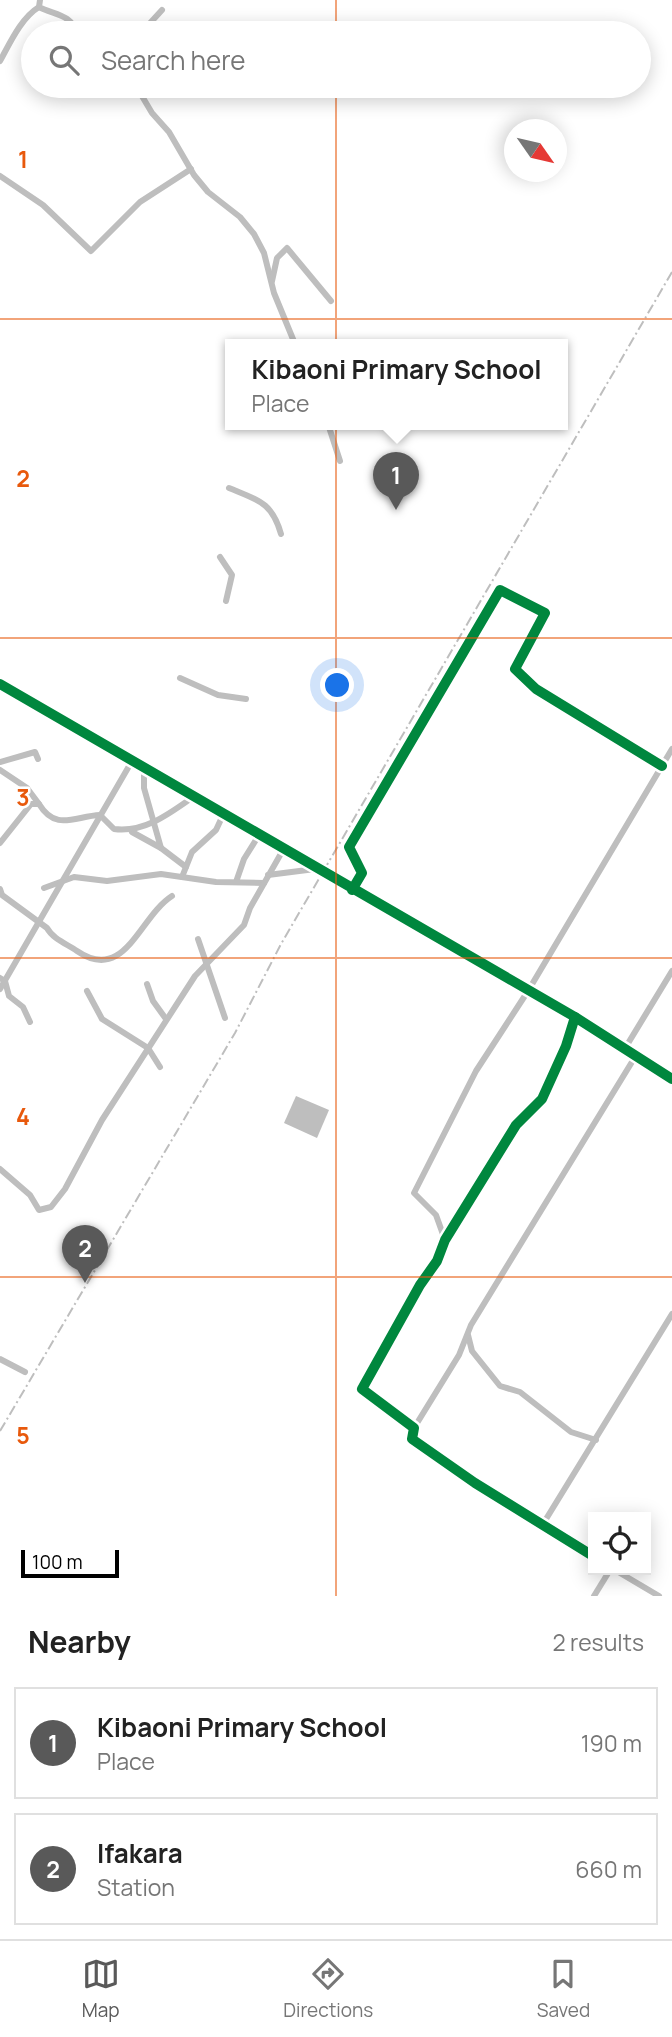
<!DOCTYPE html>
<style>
body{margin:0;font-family:Manrope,sans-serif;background:#f2f2f2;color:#222}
.controls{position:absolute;right:21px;bottom:21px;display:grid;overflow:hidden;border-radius:0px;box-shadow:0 4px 18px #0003}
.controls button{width:63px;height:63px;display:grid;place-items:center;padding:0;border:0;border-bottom:2px solid #e0e0e0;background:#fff;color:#222;font:35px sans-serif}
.compass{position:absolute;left:504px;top:119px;width:63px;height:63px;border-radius:50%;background:#fff;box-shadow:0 4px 18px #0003;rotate:124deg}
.scale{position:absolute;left:21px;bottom:18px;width:98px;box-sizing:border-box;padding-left:7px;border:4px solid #000;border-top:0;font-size:19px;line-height:24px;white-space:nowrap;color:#000;-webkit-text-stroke:5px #fff;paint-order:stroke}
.you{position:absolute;left:338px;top:686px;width:24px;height:24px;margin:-18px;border:5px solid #fff;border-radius:50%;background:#1a73e8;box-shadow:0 0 0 10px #1a73e833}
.badge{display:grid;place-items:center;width:46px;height:46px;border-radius:50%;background:#595959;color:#fff;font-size:23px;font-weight:700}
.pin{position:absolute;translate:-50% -58px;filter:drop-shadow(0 2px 4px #0008)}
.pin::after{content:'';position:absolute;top:37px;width:24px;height:21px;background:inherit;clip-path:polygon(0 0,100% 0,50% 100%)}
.popup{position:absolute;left:225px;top:339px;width:343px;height:91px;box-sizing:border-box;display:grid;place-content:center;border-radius:0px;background:#fff;filter:drop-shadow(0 2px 5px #0005);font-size:23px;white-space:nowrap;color:#767676}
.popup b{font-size:26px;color:#222}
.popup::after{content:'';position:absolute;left:50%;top:100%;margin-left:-14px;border:14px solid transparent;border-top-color:#fff}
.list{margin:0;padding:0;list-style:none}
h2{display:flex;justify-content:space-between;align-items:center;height:91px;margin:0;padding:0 28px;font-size:30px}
h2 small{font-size:23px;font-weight:400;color:#767676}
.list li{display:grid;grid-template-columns:46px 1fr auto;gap:21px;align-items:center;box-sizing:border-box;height:112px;margin:0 14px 14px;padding:0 14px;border:2px solid #e0e0e0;border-radius:0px}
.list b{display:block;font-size:26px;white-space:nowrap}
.list p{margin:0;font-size:23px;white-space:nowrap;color:#767676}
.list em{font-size:23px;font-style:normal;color:#767676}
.icon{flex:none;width:38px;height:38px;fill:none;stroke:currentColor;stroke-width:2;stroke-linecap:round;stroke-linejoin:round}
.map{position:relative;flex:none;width:672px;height:1596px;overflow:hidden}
.search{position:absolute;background:#fff;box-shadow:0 4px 18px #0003;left:21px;right:21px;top:21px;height:77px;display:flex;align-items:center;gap:18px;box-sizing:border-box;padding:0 24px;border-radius:38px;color:#767676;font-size:26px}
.sheet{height:343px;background:#fff}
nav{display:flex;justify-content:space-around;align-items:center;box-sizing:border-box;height:98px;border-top:2px solid #e0e0e0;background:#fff;font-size:19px;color:#767676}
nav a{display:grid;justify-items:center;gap:4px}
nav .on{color:#595959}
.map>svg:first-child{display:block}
.water{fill:#bebebe}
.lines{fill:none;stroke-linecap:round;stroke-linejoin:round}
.minor{stroke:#bebebe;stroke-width:6}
.rail{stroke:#bebebe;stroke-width:2;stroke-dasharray:10 3.5 2 3.5;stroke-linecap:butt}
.cycleway-casing{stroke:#fff;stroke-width:15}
.cycleway{stroke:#00873e;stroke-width:10}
.grid{fill:none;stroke:#e8590c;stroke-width:2;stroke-opacity:0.55}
.grid-label{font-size:23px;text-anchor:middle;font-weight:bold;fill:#e8590c;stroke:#fff;stroke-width:5;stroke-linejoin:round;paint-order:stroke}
</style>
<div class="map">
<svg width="672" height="1596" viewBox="0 0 672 1596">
<rect width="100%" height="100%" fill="#fff"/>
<path class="water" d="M296 1096 329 1110 317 1138 284 1123Z"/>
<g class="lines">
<g class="minor">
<path d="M40 0 39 7C54 15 72 14 76 33"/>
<path d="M141 33 162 10"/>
<path d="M0 61C10 43 21 18 39 7"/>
<path d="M136 86 152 113 169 132 194 175 208 192 240 217 254 234 264 253 274 293 295 344"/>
<path d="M0 176 43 205 91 251 140 202 191 169"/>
<path d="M272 281 277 258 287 248 331 301"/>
<path d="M328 424 340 461"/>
<path d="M229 488C258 500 272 502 281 534"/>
<path d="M220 557 232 575 226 601"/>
<path d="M180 678 218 695 246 699"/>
<path d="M0 684 575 1017 672 1079"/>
<path d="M0 762 35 752 38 759"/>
<path d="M144 768V788L161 848"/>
<path d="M0 770 27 788 39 804"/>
<path d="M132 832 161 848 186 867"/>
<path d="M0 843 31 804H39C56 832 75 816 100 815L114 829C144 833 169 814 193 797"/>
<path d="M268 875 315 869"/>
<path d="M182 877 192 852 216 830 223 815"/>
<path d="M236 882 244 859 259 835"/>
<path d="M44 888 74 877 107 881 161 874 216 882 264 883"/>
<path d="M0 889 2 895 47 928C53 939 67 944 77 951 125 984 139 917 172 896"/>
<path d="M352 890 362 873 349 847 500 590 545 613 515 669 536 689 662 766"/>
<path d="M198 939 225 1018"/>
<path d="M0 978 5 981 9 996 23 1007 30 1022"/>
<path d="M147 984 153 1001 166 1019"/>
<path d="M0 989 132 761"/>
<path d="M87 991 102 1019 148 1048 160 1067"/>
<path d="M575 1017 566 1046 542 1099 516 1125 445 1240 437 1261 420 1285 362 1389 414 1428 412 1439 475 1483 593 1556"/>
<path d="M624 1050 672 971"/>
<path d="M0 1169 30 1195 39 1210 51 1207 65 1189 102 1120 195 976 244 925 250 908 283 850"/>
<path d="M445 1240 436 1215 414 1193 476 1071 528 991 672 749"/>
<path d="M468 1335 472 1351 500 1386 520 1392 571 1432 596 1440"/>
<path d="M0 1359 25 1372"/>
<path d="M414 1428 459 1355 471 1325 635 1057"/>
<path d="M543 1524 672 1314"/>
<path d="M615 1570 659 1596"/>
<path d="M594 1596 610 1570"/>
</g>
<path class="rail" d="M0 1431 235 1033 281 944 672 272"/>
<g class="cycleway-casing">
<g id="cycleway">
<path d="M0 684 575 1017 672 1079"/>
<path d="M352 890 362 873 349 847 500 590 545 613 515 669 536 689 662 766"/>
<path d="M575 1017 566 1046 542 1099 516 1125 445 1240 437 1261 420 1285 362 1389 414 1428 412 1439 475 1483 593 1556"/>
</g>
</g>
<use href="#cycleway" class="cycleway"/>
</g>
<path class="grid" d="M336 0V33M336 86V1596M0 319H672M0 638H672M0 958H672M0 1277H672"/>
<g class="grid-label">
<text x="23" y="168">1</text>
<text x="23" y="487">2</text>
<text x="23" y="806">3</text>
<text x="23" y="1125">4</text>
<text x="23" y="1444">5</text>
</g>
</svg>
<div class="controls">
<button><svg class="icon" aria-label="locate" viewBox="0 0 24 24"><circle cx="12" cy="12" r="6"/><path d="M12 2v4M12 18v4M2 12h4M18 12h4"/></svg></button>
</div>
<svg class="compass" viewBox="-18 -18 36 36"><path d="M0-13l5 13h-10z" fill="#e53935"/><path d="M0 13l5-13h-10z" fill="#767676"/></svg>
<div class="scale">100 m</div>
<div class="you"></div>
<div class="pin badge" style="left:396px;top:510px">1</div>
<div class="popup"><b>Kibaoni Primary School</b>Place</div>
<div class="pin badge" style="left:85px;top:1283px">2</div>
<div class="search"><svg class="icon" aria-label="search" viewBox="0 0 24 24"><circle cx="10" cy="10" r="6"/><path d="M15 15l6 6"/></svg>Search here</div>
</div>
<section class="sheet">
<h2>Nearby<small>2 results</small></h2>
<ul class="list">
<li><span class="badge">1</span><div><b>Kibaoni Primary School</b><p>Place</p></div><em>190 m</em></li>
<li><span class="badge">2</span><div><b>Ifakara</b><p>Station</p></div><em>660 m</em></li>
</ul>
</section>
<nav>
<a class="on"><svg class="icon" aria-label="map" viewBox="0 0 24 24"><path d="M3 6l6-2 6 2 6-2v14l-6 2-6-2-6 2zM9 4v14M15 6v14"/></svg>Map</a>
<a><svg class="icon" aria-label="directions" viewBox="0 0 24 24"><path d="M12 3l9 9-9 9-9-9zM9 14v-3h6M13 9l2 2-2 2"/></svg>Directions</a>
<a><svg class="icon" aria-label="saved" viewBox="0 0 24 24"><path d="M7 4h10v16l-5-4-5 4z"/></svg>Saved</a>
</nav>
